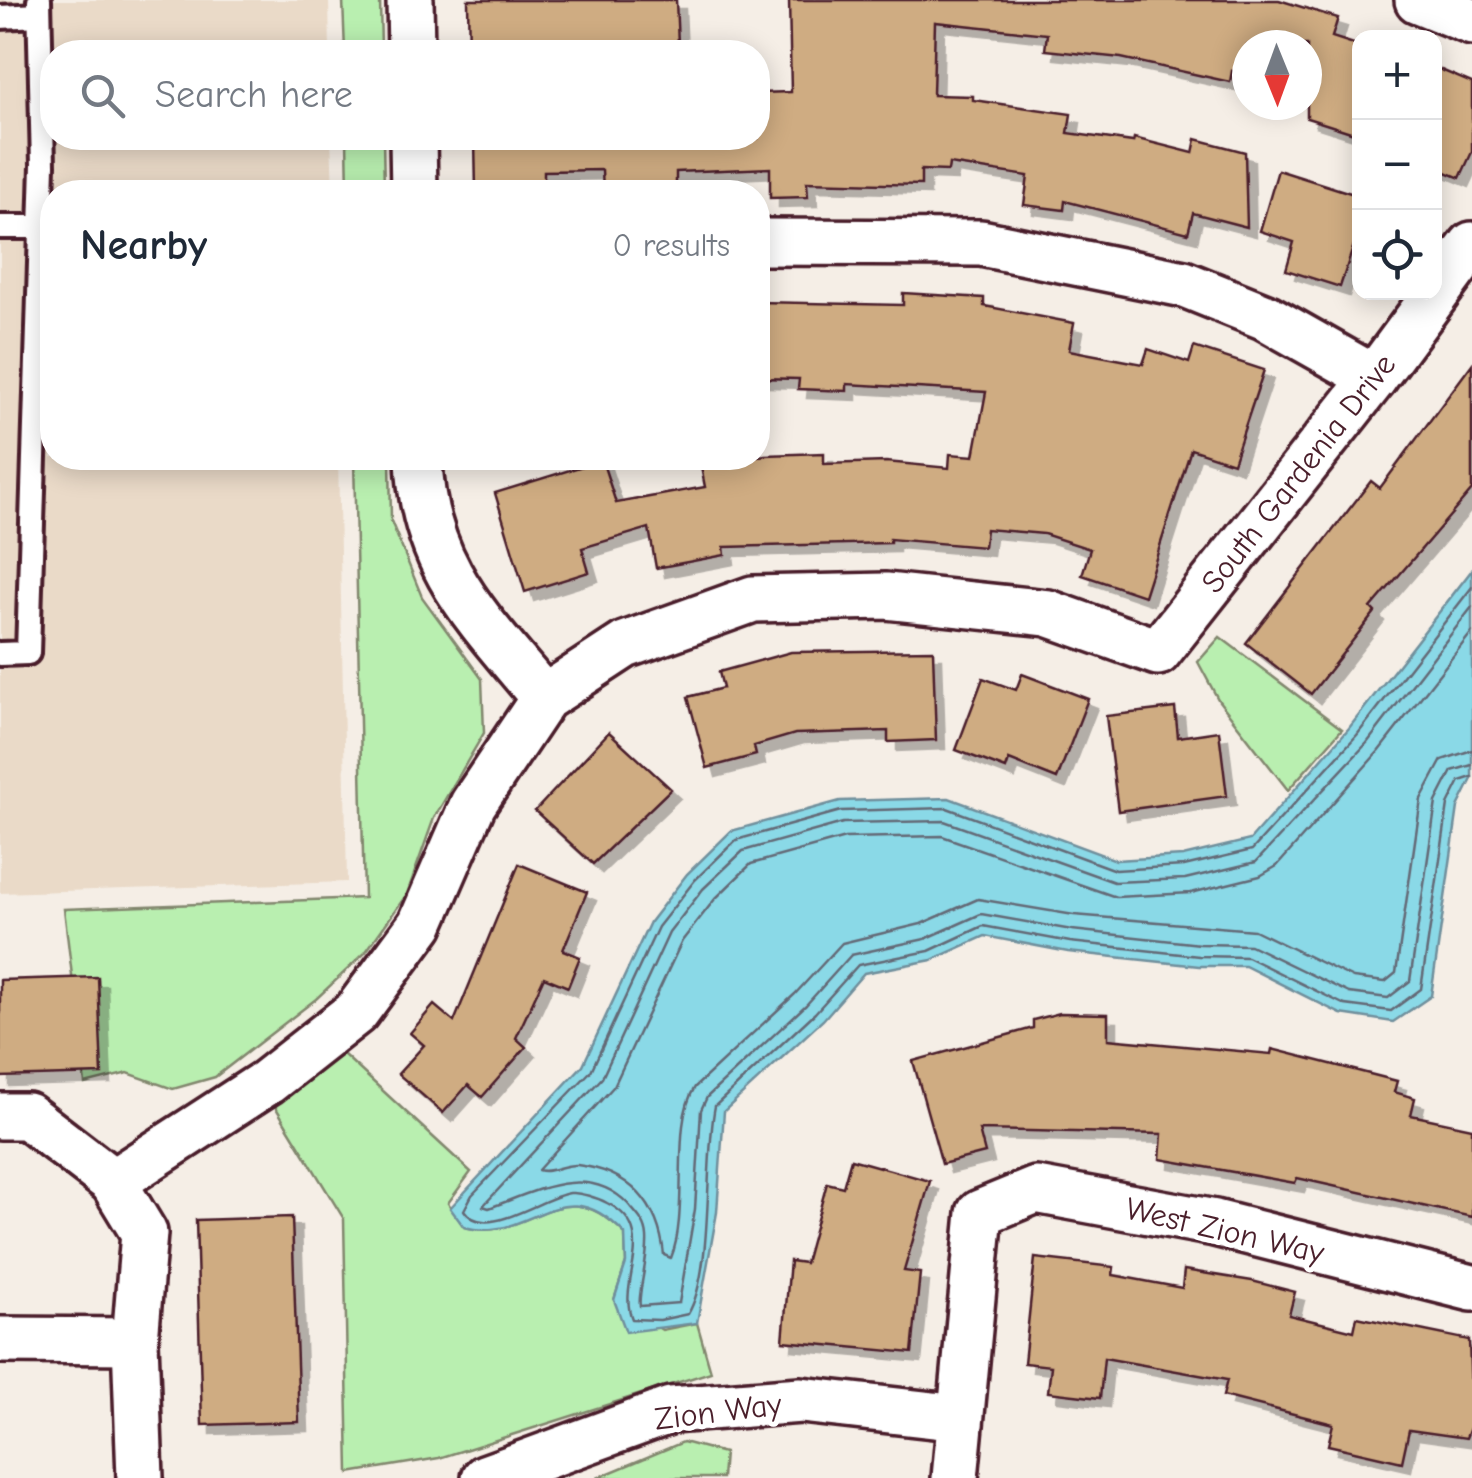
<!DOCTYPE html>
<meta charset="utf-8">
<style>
body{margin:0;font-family:"Comic Neue",sans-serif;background:#f6f6f7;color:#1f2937}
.controls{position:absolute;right:30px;top:30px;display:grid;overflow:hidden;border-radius:20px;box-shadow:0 5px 25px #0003}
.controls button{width:90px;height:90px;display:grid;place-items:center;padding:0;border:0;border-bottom:2px solid #e0e1e3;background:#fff;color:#1f2937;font:50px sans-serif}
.compass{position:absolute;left:1232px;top:30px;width:90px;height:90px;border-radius:50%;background:#fff;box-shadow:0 5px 25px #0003;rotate:179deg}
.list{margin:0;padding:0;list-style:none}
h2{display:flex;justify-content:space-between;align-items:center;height:130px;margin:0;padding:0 40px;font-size:42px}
h2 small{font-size:32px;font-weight:400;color:#747a83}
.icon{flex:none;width:55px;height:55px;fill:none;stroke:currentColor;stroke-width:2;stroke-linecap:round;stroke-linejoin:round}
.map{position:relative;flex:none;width:1472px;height:1478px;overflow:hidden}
.search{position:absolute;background:#fff;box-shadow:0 5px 25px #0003;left:40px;top:40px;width:730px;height:110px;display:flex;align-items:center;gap:25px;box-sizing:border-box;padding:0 35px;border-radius:40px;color:#747a83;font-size:38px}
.panel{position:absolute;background:#fff;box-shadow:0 5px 25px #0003;left:40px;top:180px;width:730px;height:290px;border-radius:40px}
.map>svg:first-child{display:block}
.built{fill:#eadac8}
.green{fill:#b9efb0;stroke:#82876e;stroke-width:2.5}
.water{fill:#8ad9e7;stroke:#708f9c;stroke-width:2.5}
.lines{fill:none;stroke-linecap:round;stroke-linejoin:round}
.shore{stroke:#646976;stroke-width:2.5}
.building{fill:#cfac82;stroke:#4a1f2b;stroke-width:2.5;filter:url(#shadow)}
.service-casing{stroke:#4a1f2b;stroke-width:30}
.minor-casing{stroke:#4a1f2b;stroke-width:52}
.service{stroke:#fff;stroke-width:22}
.minor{stroke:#fff;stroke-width:45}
.labels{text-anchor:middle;stroke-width:10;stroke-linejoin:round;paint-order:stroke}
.street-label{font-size:32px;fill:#4a1f2b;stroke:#fff}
</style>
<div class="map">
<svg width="1472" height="1478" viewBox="0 0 1472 1478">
<defs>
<filter id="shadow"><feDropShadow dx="9" dy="9" stdDeviation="0" flood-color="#0004"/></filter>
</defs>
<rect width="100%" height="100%" fill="#f5eee6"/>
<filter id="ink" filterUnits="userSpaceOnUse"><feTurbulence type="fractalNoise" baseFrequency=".01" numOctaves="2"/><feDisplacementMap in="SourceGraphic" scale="20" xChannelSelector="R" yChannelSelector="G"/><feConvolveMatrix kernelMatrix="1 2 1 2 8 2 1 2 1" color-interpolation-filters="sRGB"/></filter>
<g filter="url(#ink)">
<path class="built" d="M0 0H329L330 52H52V138H331L333 192H52V458H338L347 882 0 893Z"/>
<g class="green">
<path d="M343 0H380L381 52H345Z"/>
<path d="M347 138H383L384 192H348Z"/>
<path d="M354 458H390L391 521 422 597 482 679 484 733 434 818 407 894 365 953 316 999 215 1077 173 1089 128 1073 85 1084 64 909 364 898Z"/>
<path d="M1220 637 1342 729 1288 790 1219 701 1198 662Z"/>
<path d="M343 1054 471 1172 448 1203 464 1227C532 1245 559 1165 625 1234L626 1263 614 1300 662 1330 697 1323 711 1372 439 1458 349 1473 344 1219 273 1103Z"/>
<path d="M683 1442 724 1453 722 1478H597Z"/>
</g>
<path class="water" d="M1472 570V779L1458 807 1431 996 1393 1022 1341 1014 1245 966H1199L1068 952 985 936 932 960 864 973 823 1020 724 1111 717 1212 697 1323 626 1332 614 1300 626 1263 625 1234C561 1165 531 1245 464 1227L450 1208 583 1065 650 922 687 874 731 831 840 801 949 798 1116 860 1183 856 1250 840 1349 728Z"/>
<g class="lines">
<g class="shore">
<path d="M1472 587 1357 735 1252 850 1184 866 1115 870 947 808 841 811 736 840 695 880 658 927 591 1071 472 1195 464 1210C485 1242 541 1197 570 1193 579 1192 598 1198 607 1203 662 1230 616 1281 632 1319L660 1320 688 1314C714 1271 704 1159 715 1106L815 1013 858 965 929 951 983 926 1070 942 1199 956 1247 957 1345 1005 1391 1011 1421 989 1448 805 1460 781 1472 777"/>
<path d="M1472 607 1367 743 1256 862 1185 879 1114 882 944 821 843 823 743 851 703 889 669 933 602 1078 483 1206 489 1208C534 1192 587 1162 628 1204 637 1215 646 1222 647 1237 649 1259 637 1295 640 1306L679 1303 695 1209 701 1110 707 1097 806 1005 851 955 925 939 981 914 1072 930 1200 944 1250 945 1349 993 1388 998 1410 981 1436 802 1452 771 1472 765"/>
<path d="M1472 632 1378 752 1277 866 1260 876 1191 893 1116 897 942 836 845 838 751 864 715 899 682 941 614 1086 538 1170C550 1174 563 1164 577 1165 630 1171 659 1204 664 1255L671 1258C690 1211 670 1125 695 1087L795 994 842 943 921 924 978 899 1074 915 1254 930 1353 978 1385 982 1396 973 1421 799 1442 760 1472 750"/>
</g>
</g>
<g class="building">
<path d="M468 0H676L678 44 469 52Z"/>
<path d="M789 0H1279L1338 18 1332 37 1360 46V135L1307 118V45H1247V76L1232 71 1230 82 1121 58 1045 50 1047 34 935 22 933 95 973 96V100L1071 114 1068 133 1133 142 1134 138 1193 153 1196 139 1245 152 1247 227 1193 213 1188 233 1065 201 1064 210 1024 205 1028 176 949 164 948 171 921 170V185L807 182 808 197 770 198V168L676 172V192H603L602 170 544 171V192H476L475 138H758V93L791 92Z"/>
<path d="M1434 67 1472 83V152L1460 178 1434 167Z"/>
<path d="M1278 170 1360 196V227L1340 287 1286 270 1294 242 1260 231Z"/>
<path d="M903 293 984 298V306L1074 323 1069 350 1143 364 1148 349 1189 363 1194 347 1264 370 1233 463 1191 449 1144 596 1082 575 1090 549 1044 534 986 529 984 547 890 539V543L724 547 725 555 656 568 649 528 582 548 589 572 525 592 495 493 602 460 616 503 705 487 701 467 765 455 824 453V464L886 462 949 468 950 454 974 456 986 392 847 384V391L798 389 799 379 758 378V302L903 305Z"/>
<path d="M1472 364V490L1371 608 1375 612 1311 694 1246 643 1371 481 1380 488Z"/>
<path d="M933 650 936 740 888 742V731L795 734 754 746 756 755 707 768 688 697 723 688 719 672 791 652Z"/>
<path d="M1022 674 1088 699 1057 779 1009 760 1006 769 956 750 983 678 1016 690Z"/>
<path d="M1175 708 1178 737 1219 731 1227 796 1118 811 1106 716Z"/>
<path d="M609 732 671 789 593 864 535 811Z"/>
<path d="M519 864 587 892 563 950 580 957 568 987 544 977 516 1038 526 1047 482 1097 468 1085 443 1113 398 1074 424 1045 410 1033 434 1005 454 1022Z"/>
<path d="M98 977 102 1074 0 1077V980Z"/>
<path d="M1060 1013 1108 1014V1039L1271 1054 1272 1049 1397 1081 1394 1092 1415 1098 1411 1115 1472 1128V1217L1297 1178 1295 1183 1160 1159 1162 1134 979 1130 985 1153 942 1164 913 1061 1033 1028V1020Z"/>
<path d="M851 1159 930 1181 904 1271 920 1273 912 1353 783 1341 790 1261 805 1263 827 1183 843 1187Z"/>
<path d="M292 1217 299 1422 202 1425 196 1220Z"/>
<path d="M1035 1258 1114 1267 1113 1275 1182 1288 1184 1270 1252 1281 1295 1292 1289 1315 1354 1331 1357 1317 1469 1340 1472 1423 1466 1438 1409 1430 1402 1462 1328 1445 1333 1424 1223 1396 1227 1380 1104 1358 1100 1398 1048 1392 1051 1366 1024 1363Z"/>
</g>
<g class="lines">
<g class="service-casing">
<g id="service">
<path d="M0 17 39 15"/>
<path d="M0 227H41"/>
<path d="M0 654 28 653 43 165 39 0"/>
</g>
</g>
<g class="minor-casing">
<g id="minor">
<path d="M410 0 411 52"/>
<path d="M1418 0 1472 22"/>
<path d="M413 138 414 192"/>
<path d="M758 242 981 243 1184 284 1266 317 1374 378"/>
<path d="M419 458C422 567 479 619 544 698"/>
<path d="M0 1116H27L113 1182 144 1233 135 1341 140 1478"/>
<path d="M113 1182 267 1082 356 1012 421 924 473 804 544 698 625 645 753 599 886 596 1048 613 1158 652 1374 378 1472 245"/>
<path d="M0 1340 135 1341"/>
<path d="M485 1478 671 1410 801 1400 960 1418"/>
<path d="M955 1478 980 1213 1036 1190 1215 1223 1472 1288"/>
</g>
</g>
<use href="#service" class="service"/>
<use href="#minor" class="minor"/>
</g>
</g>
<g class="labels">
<g class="street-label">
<text transform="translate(1298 473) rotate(-52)" y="11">South Gardenia Drive</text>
<text transform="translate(1225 1230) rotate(13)" y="11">West Zion Way</text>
<text transform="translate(718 1411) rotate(-7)" y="11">Zion Way</text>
</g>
</g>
</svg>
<div class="controls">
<button>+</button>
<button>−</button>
<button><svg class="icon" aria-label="locate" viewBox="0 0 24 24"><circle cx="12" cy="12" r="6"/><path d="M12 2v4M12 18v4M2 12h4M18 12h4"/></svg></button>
</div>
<svg class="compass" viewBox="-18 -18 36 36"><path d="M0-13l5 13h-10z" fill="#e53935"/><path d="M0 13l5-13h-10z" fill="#747a83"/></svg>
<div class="search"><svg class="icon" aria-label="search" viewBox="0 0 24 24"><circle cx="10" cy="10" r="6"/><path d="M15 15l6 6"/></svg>Search here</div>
<section class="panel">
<h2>Nearby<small>0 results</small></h2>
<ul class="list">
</ul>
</section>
</div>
